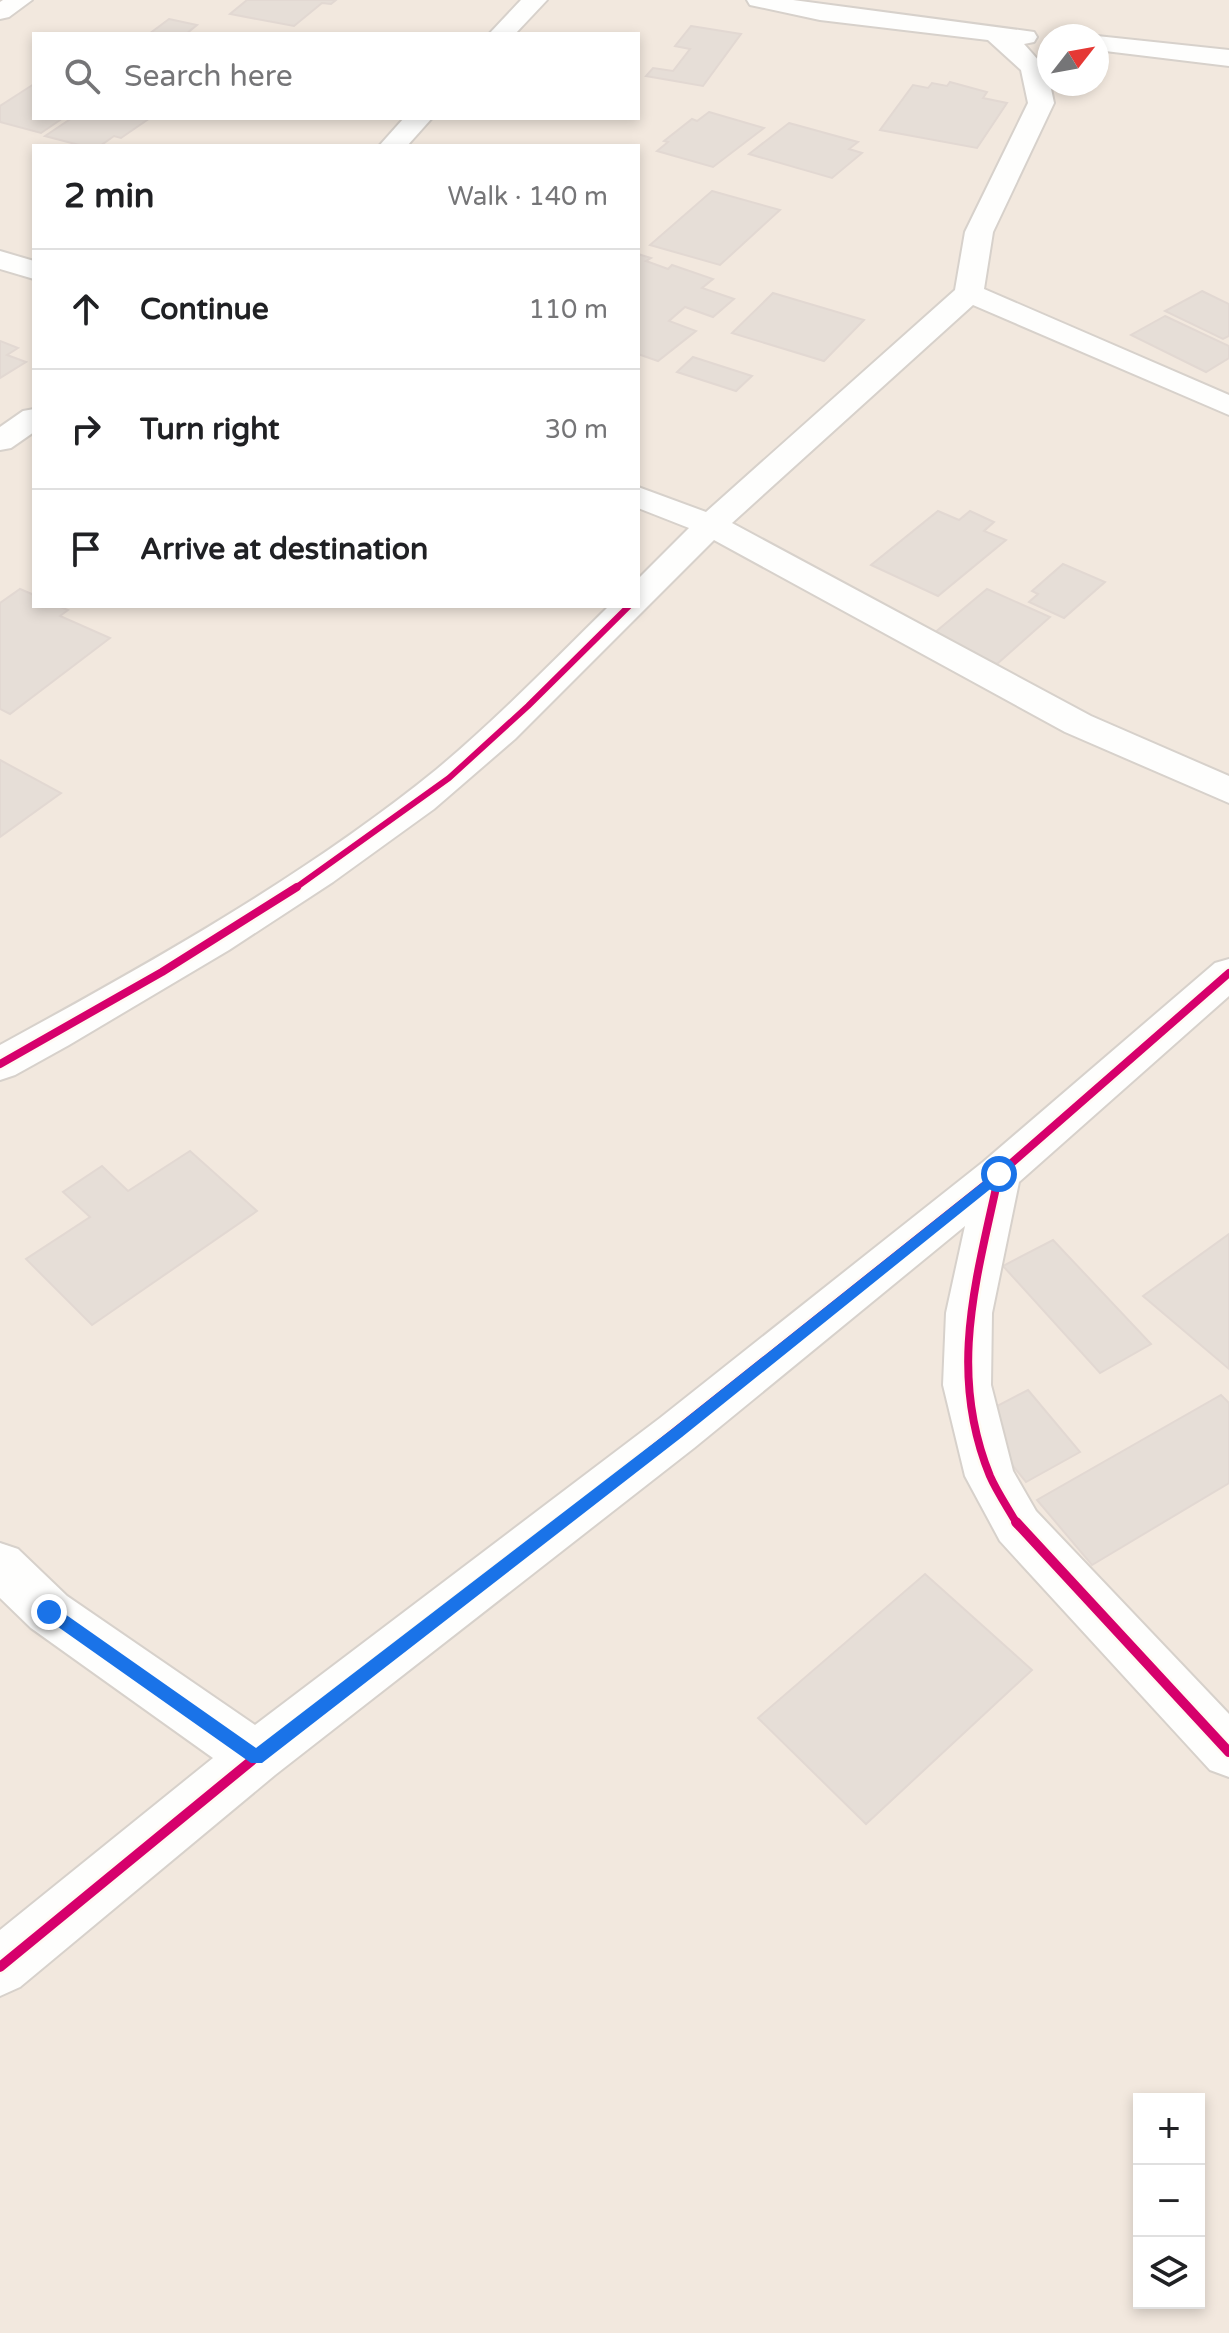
<!DOCTYPE html>
<meta charset="utf-8">
<style>
body{margin:0;font-family:"Varela Round",sans-serif;background:#f6f6f6;color:#202124}
.controls{position:absolute;right:24px;bottom:24px;display:grid;overflow:hidden;border-radius:0px;box-shadow:0 4px 12px #0003}
.controls button{width:72px;height:72px;display:grid;place-items:center;padding:0;border:0;border-bottom:2px solid #e0e0e0;background:#fff;color:#202124;font:40px sans-serif}
.compass{position:absolute;left:1037px;top:24px;width:72px;height:72px;border-radius:50%;background:#fff;box-shadow:0 4px 12px #0003;rotate:59deg}
.stop{position:absolute;width:24px;height:24px;margin:-18px;border:6px solid #1a73e8;border-radius:50%;background:#fff}
.stop.end{background:#1a73e8;border-color:#fff;box-shadow:0 2px 8px #0008}
.list{margin:0;padding:0;list-style:none}
h2{display:flex;justify-content:space-between;align-items:center;height:104px;margin:0;padding:0 32px;font-size:34px}
h2 small{font-size:26px;font-weight:400;color:#757577}
.list li{display:grid;grid-template-columns:52px 1fr auto;gap:24px;align-items:center;box-sizing:border-box;height:120px;padding:0 32px;border-top:2px solid #e0e0e0}
.list b{display:block;font-size:30px;white-space:nowrap}
.list em{font-size:26px;font-style:normal;color:#757577}
.icon{flex:none;width:44px;height:44px;fill:none;stroke:currentColor;stroke-width:2;stroke-linecap:round;stroke-linejoin:round}
.map{position:relative;flex:none;width:1229px;height:2333px;overflow:hidden}
.search{position:absolute;background:#fff;box-shadow:0 4px 12px #0003;left:32px;top:32px;width:608px;height:88px;display:flex;align-items:center;gap:20px;box-sizing:border-box;padding:0 28px;border-radius:0px;color:#757577;font-size:30px}
.panel{position:absolute;background:#fff;box-shadow:0 4px 12px #0003;left:32px;top:144px;width:608px;height:464px;border-radius:0px}
.map>svg:first-child{display:block}
.residential{fill:#f2e8de;fill-rule:evenodd}
.building{fill:#e6ded7;stroke:#e2d8d2;stroke-width:2}
.lines{fill:none;stroke-linecap:round;stroke-linejoin:round}
.minor-casing{stroke:#d7d1cb;stroke-width:4}
.minor{fill:#fefefd;fill-rule:evenodd}
.cycleway-far2-casing{stroke:#fffaf3;stroke-width:10}
.cycleway-far1-casing{stroke:#fffaf3;stroke-width:13}
.cycleway-casing{stroke:#fffaf3;stroke-width:15}
.cycleway-far2{stroke:#d6006c;stroke-width:6}
.cycleway-far1{stroke:#d6006c;stroke-width:8}
.cycleway{stroke:#d6006c;stroke-width:10}
.route{fill:#1a73e8}
</style>
<div class="map">
<svg width="1229" height="2333" viewBox="0 0 1229 2333">
<rect width="100%" height="100%" fill="#f9f5f0"/>
<path class="residential" d="M0 0H1229V2333H0ZM34 34H638V118H34ZM1049 36H1097V84H1049ZM34 146H638V606H34ZM1139 2099H1199V2303H1139Z"/>
<g class="building">
<path d="M247 0H336L331 4 322 3 294 26 230 14Z"/>
<path d="M169 19 197 25 186 34H149Z"/>
<path d="M691 26 741 34 703 86 646 76 653 68 673 71 690 49 675 46Z"/>
<path d="M950 82 987 92 983 98 1007 103 977 148 880 130 913 85 928 88 932 83 947 86Z"/>
<path d="M34 84V118H63L41 133 0 122V106Z"/>
<path d="M709 112 764 128 713 167 657 151 668 142 664 141 692 119 697 121Z"/>
<path d="M72 118H150L121 138 114 136 100 146H83L45 136Z"/>
<path d="M789 123 858 142 849 149 862 153 832 178 749 154Z"/>
<path d="M712 191 780 210 720 265 650 245Z"/>
<path d="M638 254 651 258 646 261 668 269 672 265 713 279 702 288 734 299 713 317 685 307 669 321 696 331 658 361 638 354Z"/>
<path d="M1202 291 1229 304V336L1223 339 1165 311Z"/>
<path d="M773 293 864 320 824 361 732 333Z"/>
<path d="M1165 316 1229 346V358L1206 372 1131 335Z"/>
<path d="M0 341 18 348 7 355 26 362 0 378Z"/>
<path d="M693 357 752 376 736 391 677 372Z"/>
<path d="M938 511 959 520 970 511 994 522 984 531 1006 540 938 596 871 565Z"/>
<path d="M1063 564 1105 582 1064 618 1029 602 1038 594 1032 591Z"/>
<path d="M20 589 34 595V606H58L68 610 60 616 110 638 10 714 0 709V603Z"/>
<path d="M987 589 1050 617 997 664 933 634Z"/>
<path d="M0 760 61 793 0 837Z"/>
<path d="M190 1151 257 1211 92 1325 26 1259 90 1217 63 1192 102 1166 128 1191Z"/>
<path d="M1229 1234V1369L1143 1296Z"/>
<path d="M1053 1240 1151 1344 1100 1373 1003 1266Z"/>
<path d="M1028 1390 1080 1452 1026 1482 974 1418Z"/>
<path d="M1221 1395 1229 1403V1483L1092 1565 1037 1500Z"/>
<path d="M925 1574 1032 1670 866 1824 758 1718Z"/>
</g>
<g class="lines">
<g class="minor-casing">
<g id="minor">
<path d="M3 0H32L9 17 0 19V2Z"/>
<path d="M521 0H547L515 34H489Z"/>
<path d="M747 0H793L1034 32 1037 37 1034 42 1024 44 1047 70 1054 103 993 232 984 289 1229 395V415L973 305 732 523 1091 716 1229 776V803L1065 732 714 540 515 739 434 809 333 882 229 950 69 1045 15 1075 0 1080V1045C150 963 304 877 437 769 498 718 553 661 609 606H638V579L689 528 638 508V487L706 512 955 290 965 232 1028 103 1021 70 988 40 820 20 750 5Z"/>
<path d="M1095 36H1097L1229 50V66L1097 50Z"/>
<path d="M404 118H432L407 146H379Z"/>
<path d="M0 251 34 261V279L0 269Z"/>
<path d="M34 409V432L11 448 0 450V427L23 411Z"/>
<path d="M1229 959V996L1019 1182 992 1313 991 1385 1013 1471 1036 1511 1229 1714V1777L1210 1770 1000 1541 965 1476 943 1385 946 1313 965 1226 694 1448 275 1775 20 1987 0 1996V1930L213 1758 31 1628 0 1598V1543L18 1549 67 1596 255 1725 660 1418 983 1162 1215 963Z"/>
</g>
</g>
<use href="#minor" class="minor"/>
<g class="cycleway-far2-casing">
<path id="cycleway-far2" d="M294 889 449 778 528 706 629 606"/>
</g>
<g class="cycleway-far1-casing">
<g id="cycleway-far1">
<path d="M0 1064 162 972 297 887"/>
<path d="M999 1174C977 1278 947 1371 990 1476 997 1492 1008 1508 1017 1524"/>
<path d="M559 1524 999 1174 1229 973"/>
</g>
</g>
<g class="cycleway-casing">
<g id="cycleway">
<path d="M1016 1522 1229 1752"/>
<path d="M0 1967 256 1757 561 1522"/>
</g>
</g>
<use href="#cycleway-far2" class="cycleway-far2"/>
<use href="#cycleway-far1" class="cycleway-far1"/>
<use href="#cycleway" class="cycleway"/>
</g>
<path class="route" d="M999 1169 1006 1174 1004 1178 682 1437 262 1763H251L44 1617V1607H55L256 1748 672 1429Z"/>
</svg>
<div class="controls">
<button>+</button>
<button>−</button>
<button><svg class="icon" aria-label="layers" viewBox="0 0 24 24"><path d="M12 4l9 5-9 5-9-5zM3 14l9 5 9-5"/></svg></button>
</div>
<svg class="compass" viewBox="-18 -18 36 36"><path d="M0-13l5 13h-10z" fill="#e53935"/><path d="M0 13l5-13h-10z" fill="#757577"/></svg>
<div class="stop" style="left:999px;top:1174px"></div>
<div class="stop end" style="left:49px;top:1612px"></div>
<div class="search"><svg class="icon" aria-label="search" viewBox="0 0 24 24"><circle cx="10" cy="10" r="6"/><path d="M15 15l6 6"/></svg>Search here</div>
<section class="panel">
<h2>2 min<small>Walk · 140 m</small></h2>
<ul class="list">
<li><svg class="icon" aria-label="ahead" viewBox="0 0 24 24"><path d="M12 20V5M6 11l6-6 6 6"/></svg><div><b>Continue</b></div><em>110 m</em></li>
<li><svg class="icon" aria-label="right" viewBox="0 0 24 24"><path d="M7 20v-9h11M14 6l5 5-5 5"/></svg><div><b>Turn right</b></div><em>30 m</em></li>
<li><svg class="icon" aria-label="arrive" viewBox="0 0 24 24"><path d="M6 21V4h12l-3 4 3 4H6"/></svg><div><b>Arrive at destination</b></div></li>
</ul>
</section>
</div>
